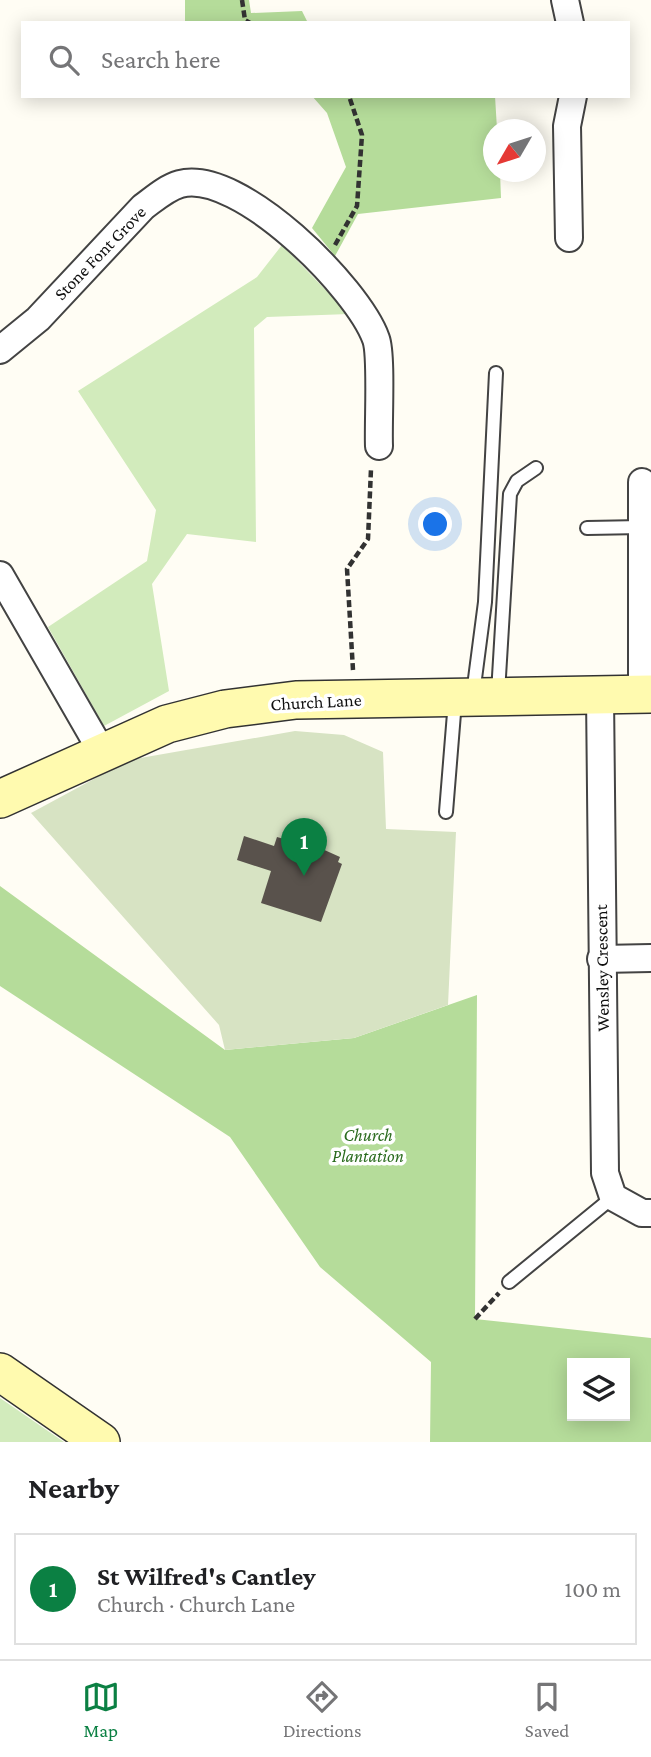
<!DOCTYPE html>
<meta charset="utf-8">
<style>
body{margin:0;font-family:"Crimson Pro",serif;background:#f6f6f6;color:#202124}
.controls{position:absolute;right:21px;bottom:21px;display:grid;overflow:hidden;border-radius:0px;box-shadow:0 4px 18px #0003}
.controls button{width:63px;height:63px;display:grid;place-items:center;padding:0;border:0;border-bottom:2px solid #e0e0e0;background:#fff;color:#202124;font:35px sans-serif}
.compass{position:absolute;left:483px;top:119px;width:63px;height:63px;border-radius:50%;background:#fff;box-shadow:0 4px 18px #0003;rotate:231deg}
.you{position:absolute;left:436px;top:525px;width:24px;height:24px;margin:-18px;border:5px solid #fff;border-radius:50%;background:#1a73e8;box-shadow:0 0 0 10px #1a73e833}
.badge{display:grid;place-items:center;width:46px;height:46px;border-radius:50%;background:#0b8043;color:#fff;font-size:23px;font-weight:700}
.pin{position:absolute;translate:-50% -58px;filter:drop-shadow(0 2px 4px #0008)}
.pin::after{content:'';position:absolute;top:37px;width:24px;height:21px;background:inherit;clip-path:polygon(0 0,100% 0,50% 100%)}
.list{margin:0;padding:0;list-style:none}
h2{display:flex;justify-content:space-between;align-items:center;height:91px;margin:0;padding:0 28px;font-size:30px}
h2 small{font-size:23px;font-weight:400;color:#757577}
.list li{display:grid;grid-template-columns:46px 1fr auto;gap:21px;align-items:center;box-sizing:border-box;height:112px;margin:0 14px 14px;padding:0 14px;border:2px solid #e0e0e0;border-radius:0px}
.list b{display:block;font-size:26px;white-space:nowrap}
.list p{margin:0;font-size:23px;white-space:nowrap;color:#757577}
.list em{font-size:23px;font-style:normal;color:#757577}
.icon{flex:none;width:38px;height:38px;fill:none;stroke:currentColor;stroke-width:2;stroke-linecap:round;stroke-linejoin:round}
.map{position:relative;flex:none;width:651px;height:1442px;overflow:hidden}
.search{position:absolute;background:#fff;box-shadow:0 4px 18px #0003;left:21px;right:21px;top:21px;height:77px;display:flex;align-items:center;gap:18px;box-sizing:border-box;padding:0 24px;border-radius:0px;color:#757577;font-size:26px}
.sheet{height:217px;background:#fff}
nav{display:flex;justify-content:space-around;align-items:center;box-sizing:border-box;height:98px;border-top:2px solid #e0e0e0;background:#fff;font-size:19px;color:#757577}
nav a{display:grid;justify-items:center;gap:4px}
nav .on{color:#0b8043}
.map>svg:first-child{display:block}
.green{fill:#d2ebbc}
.forest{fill:#b5dc9a;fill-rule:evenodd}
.cemetery{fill:#d7e3c3}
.building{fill:#59524c}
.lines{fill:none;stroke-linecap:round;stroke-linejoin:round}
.lane-casing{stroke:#434343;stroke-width:16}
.street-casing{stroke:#434343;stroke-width:30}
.secondary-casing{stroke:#323232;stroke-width:40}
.path{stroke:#323232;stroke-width:4.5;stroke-dasharray:7 3.5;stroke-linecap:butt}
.lane{stroke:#fff;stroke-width:12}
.street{stroke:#fff;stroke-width:26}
.secondary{stroke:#fffaaf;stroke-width:37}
.labels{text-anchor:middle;stroke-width:7;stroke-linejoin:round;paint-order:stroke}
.street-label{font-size:18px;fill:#101010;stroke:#fff}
.park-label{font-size:18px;font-style:italic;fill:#2a6b1e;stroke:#fff}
</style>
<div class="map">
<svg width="651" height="1442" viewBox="0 0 651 1442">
<rect width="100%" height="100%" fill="#fffdf4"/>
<g class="green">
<path d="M282 245 349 314 267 317 254 328 256 542 187 534 152 584 169 691 104 726 48 627 147 561 156 510 78 391 257 277Z"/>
<path d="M0 1398 64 1442H0Z"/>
</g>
<g class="forest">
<path d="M185 0H249L251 13 302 11 308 23H185Z"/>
<path d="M312 96H495L497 129 494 130V172H500L501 198 358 214 335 256 312 228 346 167 327 113Z"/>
<path d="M0 886 225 1050 354 1038 477 995 475 1319 651 1338V1442H430L431 1362 320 1267 230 1137 0 986ZM572 1363H625V1416H572Z"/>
</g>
<path class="cemetery" d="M295 731 344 735 383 752 386 829 456 832 448 1005 354 1038 225 1050 219 1025 31 813 129 760Z"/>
<path class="building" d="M304 834 323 839 320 848 340 857 338 862 342 864 321 922 261 903 271 871 237 860 244 836 274 846 277 837 301 844Z"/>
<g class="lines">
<g class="lane-casing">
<g id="lane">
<path d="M587 528 642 527"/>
<path d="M498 693 510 494 517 481 536 468"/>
<path d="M473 694 485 602 496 373"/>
<path d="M446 812 455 701"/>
<path d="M509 1282 613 1197"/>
</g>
</g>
<g class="street-casing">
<g id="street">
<path d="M565 0 570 23"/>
<path d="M569 238 567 126 573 96"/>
<path d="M0 350 38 319 143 207C154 199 166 188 180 184 239 168 358 288 376 339 382 355 378 424 379 446"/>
<path d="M0 575 102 752"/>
<path d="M642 694V482"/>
<path d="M600 695 605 1173 613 1197 642 1213H651"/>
<path d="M601 959 651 958"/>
</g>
</g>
<g class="secondary-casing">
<g id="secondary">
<path d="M0 799 167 724 225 709 296 700 651 694"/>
<path d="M0 1372 101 1442"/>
</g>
</g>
<g class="path">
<path d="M242 0 245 20 250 23"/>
<path d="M335 245 357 206 362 135 349 96"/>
<path d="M353 670 347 569 368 539 371 469"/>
<path d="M475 1319 499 1293"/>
</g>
<use href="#lane" class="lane"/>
<use href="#street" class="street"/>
<use href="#secondary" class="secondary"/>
</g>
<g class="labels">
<g class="street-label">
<text transform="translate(100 253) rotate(-46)" y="6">Stone Font Grove</text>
<text transform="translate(316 702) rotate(-3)" y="6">Church Lane</text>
<text transform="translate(602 968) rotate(-91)" y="6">Wensley Crescent</text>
</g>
<g class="park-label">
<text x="368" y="1141">Church<tspan x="368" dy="21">Plantation</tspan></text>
</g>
</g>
</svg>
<div class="controls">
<button><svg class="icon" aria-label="layers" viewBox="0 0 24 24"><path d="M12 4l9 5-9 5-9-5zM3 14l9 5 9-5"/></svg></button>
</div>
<svg class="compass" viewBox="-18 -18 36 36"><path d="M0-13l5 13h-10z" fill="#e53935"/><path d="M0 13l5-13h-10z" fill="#757577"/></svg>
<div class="you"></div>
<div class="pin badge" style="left:304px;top:876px">1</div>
<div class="search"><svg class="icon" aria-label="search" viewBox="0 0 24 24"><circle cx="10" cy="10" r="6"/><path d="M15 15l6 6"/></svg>Search here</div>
</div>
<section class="sheet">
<h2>Nearby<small></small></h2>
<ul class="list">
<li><span class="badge">1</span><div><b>St Wilfred's Cantley</b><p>Church · Church Lane</p></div><em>100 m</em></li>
</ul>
</section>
<nav>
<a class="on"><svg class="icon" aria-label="map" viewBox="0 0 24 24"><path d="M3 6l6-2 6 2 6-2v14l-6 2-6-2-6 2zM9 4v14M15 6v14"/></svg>Map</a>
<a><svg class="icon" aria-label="directions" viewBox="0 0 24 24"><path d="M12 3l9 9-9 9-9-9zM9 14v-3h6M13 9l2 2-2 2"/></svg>Directions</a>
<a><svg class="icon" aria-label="saved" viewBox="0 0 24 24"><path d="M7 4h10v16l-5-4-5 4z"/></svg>Saved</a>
</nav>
